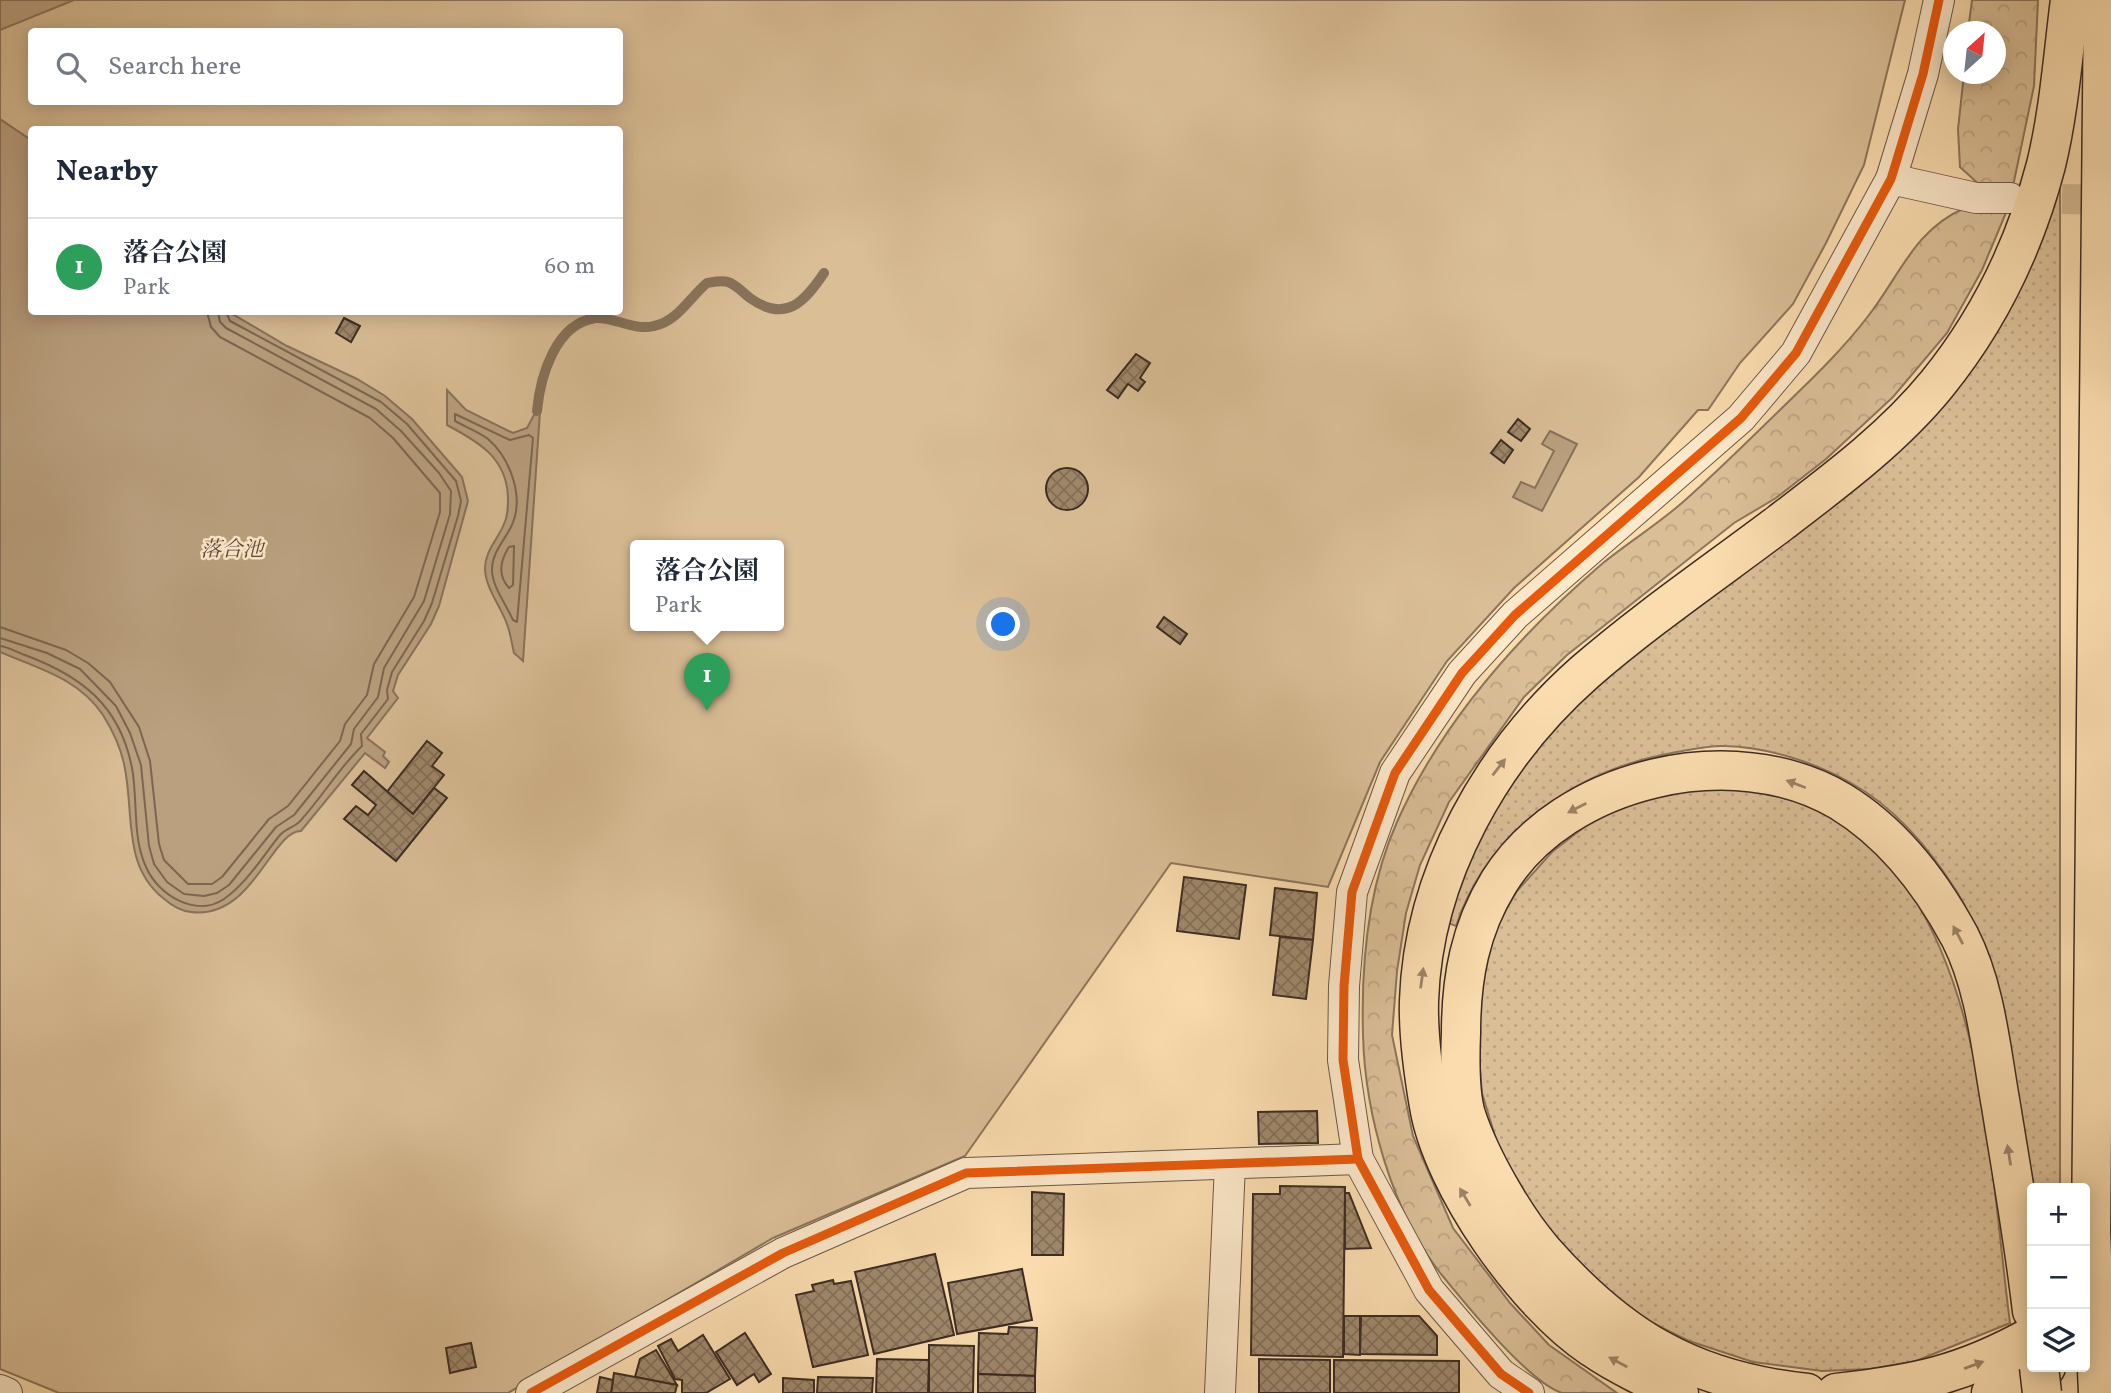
<!DOCTYPE html>
<meta charset="utf-8">
<style>
body{margin:0;font-family:Vollkorn,"Noto Serif JP",serif;background:#f6f6f7;color:#1f2937}
.controls{position:absolute;right:21px;bottom:21px;display:grid;overflow:hidden;border-radius:7px;box-shadow:0 4px 18px #0003}
.controls button{width:63px;height:63px;display:grid;place-items:center;padding:0;border:0;border-bottom:2px solid #e0e1e3;background:#fff;color:#1f2937;font:35px sans-serif}
.compass{position:absolute;left:1943px;top:21px;width:63px;height:63px;border-radius:50%;background:#fff;box-shadow:0 4px 18px #0003;rotate:27deg}
.you{position:absolute;left:1004px;top:625px;width:24px;height:24px;margin:-18px;border:5px solid #fff;border-radius:50%;background:#1a73e8;box-shadow:0 0 0 10px #1a73e833}
.badge{display:grid;place-items:center;width:46px;height:46px;border-radius:50%;background:#2563eb;color:#fff;font-size:23px;font-weight:700}
.pin{position:absolute;translate:-50% -58px;filter:drop-shadow(0 2px 4px #0008)}
.pin::after{content:'';position:absolute;top:37px;width:24px;height:21px;background:inherit;clip-path:polygon(0 0,100% 0,50% 100%)}
.popup{position:absolute;left:630px;top:540px;width:154px;height:91px;box-sizing:border-box;display:grid;place-content:center;border-radius:7px;background:#fff;filter:drop-shadow(0 2px 5px #0005);font-size:23px;white-space:nowrap;color:#747a83}
.popup b{font-size:26px;color:#1f2937}
.popup::after{content:'';position:absolute;left:50%;top:100%;margin-left:-14px;border:14px solid transparent;border-top-color:#fff}
.list{margin:0;padding:0;list-style:none}
h2{display:flex;justify-content:space-between;align-items:center;height:91px;margin:0;padding:0 28px;font-size:30px}
h2 small{font-size:23px;font-weight:400;color:#747a83}
.list li{display:grid;grid-template-columns:46px 1fr auto;gap:21px;align-items:center;box-sizing:border-box;height:98px;padding:0 28px;border-top:2px solid #e0e1e3}
.list b{display:block;font-size:26px;white-space:nowrap}
.list p{margin:0;font-size:23px;white-space:nowrap;color:#747a83}
.list em{font-size:23px;font-style:normal;color:#747a83}
.icon{flex:none;width:38px;height:38px;fill:none;stroke:currentColor;stroke-width:2;stroke-linecap:round;stroke-linejoin:round}
.map{position:relative;flex:none;width:2111px;height:1393px;overflow:hidden}
.search{position:absolute;background:#fff;box-shadow:0 4px 18px #0003;left:28px;top:28px;width:595px;height:77px;display:flex;align-items:center;gap:18px;box-sizing:border-box;padding:0 24px;border-radius:7px;color:#747a83;font-size:26px}
.panel{position:absolute;background:#fff;box-shadow:0 4px 18px #0003;left:28px;top:126px;width:595px;height:189px;border-radius:7px}
.map>svg:first-child{display:block}
.grass{fill:url(#grass-dots);stroke:#8c755c;stroke-width:2}
.forest{fill:url(#forest-crowns);stroke:#8c755c;stroke-width:2}
.green{fill:#dabe96;stroke:#8c755c;stroke-width:2;fill-rule:evenodd}
.water{fill:#baa07f;stroke:#88725a;stroke-width:2}
.lines{fill:none;stroke-linecap:round;stroke-linejoin:round}
.shore{stroke:#7c6651;stroke-width:2}
.stream{stroke:#88725a;stroke-width:10}
.building{fill:url(#building-cross-hatch);stroke:#3d2c23;stroke-width:2}
.minor-tunnel{stroke:#d4b992;stroke-width:30;stroke-dasharray:30 15;stroke-linecap:butt}
.minor-casing{stroke:#6c5846;stroke-width:32}
.motorway-casing{stroke:#3d2c23;stroke-width:41}
.minor{stroke:#fce8ca;stroke-width:30}
.motorway{stroke:#fadcae;stroke-width:38}
.motorway-bridge-casing{stroke:#3d2c23;stroke-width:41;stroke-linecap:butt}
.motorway-bridge{stroke:#fadcae;stroke-width:38}
.cycleway-casing{stroke:#fce8ca;stroke-width:13}
.cycleway{stroke:#e8590c;stroke-width:9}
.oneway{fill:#9c8468}
.labels{text-anchor:middle;stroke-width:5;stroke-linejoin:round;paint-order:stroke}
.water-label{font-size:21px;font-style:italic;fill:#5c493a;stroke:#fce8ca}
</style>
<div class="map">
<svg width="2111" height="1393" viewBox="0 0 2111 1393">
<defs>
<pattern id="grass-dots" width="8" height="8" patternUnits="userSpaceOnUse" patternTransform="scale(1.75)"><rect width="8" height="8" fill="#dabe96"/><path d="M2 2h.1M6 6h.1" fill="none" stroke="#bca381" stroke-width="1.8" stroke-linecap="round"/></pattern>
<pattern id="forest-crowns" width="20" height="18" patternUnits="userSpaceOnUse" patternTransform="scale(1.75)"><rect width="20" height="18" fill="#dabe96"/><path d="M2 6a3 3 0 1 1 6 0M12 15a3 3 0 1 1 6 0" fill="none" stroke="#bca381"/></pattern>
<pattern id="building-cross-hatch" width="8" height="8" patternUnits="userSpaceOnUse" patternTransform="scale(1.75)"><rect width="8" height="8" fill="#9f886b"/><path d="M0 0l8 8M0 8l8-8" fill="none" stroke="#836f58"/></pattern>
</defs>
<rect width="100%" height="100%" fill="#fadcae"/>
<filter id="stains"><feTurbulence type="fractalNoise" baseFrequency=".00286" numOctaves="4"/><feColorMatrix values="0 0 0 0 .2 0 0 0 0 .09 0 0 0 0 .02 0 0 0 .5 -.17"/></filter>
<radialGradient id="worn" r=".72"><stop offset=".6" stop-color="#630" stop-opacity="0"/><stop offset="1" stop-color="#630" stop-opacity=".3"/></radialGradient>
<g class="grass">
<path d="M2060 181V1188H2032C2022 1136 2011 1084 2000 1033 1990 985 1983 933 1957 892 1930 849 1896 808 1851 783 1814 762 1767 747 1725 746 1708 745 1689 750 1672 753 1577 770 1488 830 1456 926L1443 921C1470 841 1507 787 1558 723L2015 297 2040 245Z"/>
<path d="M1710 784C1775 790 1845 811 1891 862 1899 871 1904 883 1911 893 1987 1011 1992 1185 2010 1323L1916 1361 1870 1369 1822 1371 1753 1362 1689 1341 1634 1314 1550 1235 1524 1196 1498 1146 1482 1093 1477 1034V979L1495 928 1517 891 1552 852 1601 814 1648 795Z"/>
</g>
<g class="forest">
<path d="M1972 0H2038L2034 86 2013 186 1983 188 1960 167 1958 129 1964 74H1996V32L1968 31Z"/>
<path d="M1965 208H2008L1982 270 1947 333 1893 397 1826 459 1776 498 1734 523 1567 655 1524 697 1449 802 1420 865 1406 913 1397 971 1392 1035 1413 1136 1453 1228 1510 1303 1549 1345 1617 1393C1601 1393 1578 1393 1562 1393 1528 1382 1465 1303 1441 1274 1392 1212 1365 1114 1363 1035 1361 965 1368 887 1397 822 1442 721 1520 634 1603 563 1629 542 1658 524 1683 502 1718 471 1751 438 1784 406 1814 377 1844 348 1869 315 1900 275 1915 229 1965 208Z"/>
</g>
<path class="green" d="M0 0H1905L1864 165 1826 243 1793 304 1740 363 1708 410H1698L1639 477 1514 588 1447 661 1380 762 1328 887 1171 863 965 1156 773 1238 508 1393H59L0 1369ZM32 32H620V102H32ZM32 130H620V312H32ZM635 545H779V625H635Z"/>
<g class="water">
<path d="M0 0H74L0 30Z"/>
<path d="M0 119 31 140 32 312H229L287 346 357 379 385 396 412 419 462 477 468 501 439 606 431 624 398 675 393 691 398 698 367 738 385 752 383 756 389 762 385 768 365 753 301 831C271 831 253 920 191 912 180 911 171 905 163 898 123 866 134 815 125 769 122 751 113 731 103 715 78 678 39 669 0 652Z"/>
<path d="M447 390 466 410 513 433 527 428 535 413 536 401 541 397 523 661 514 653C512 645 511 636 508 627 502 607 485 589 485 568 485 551 498 539 504 524 508 516 508 507 508 498 507 458 479 442 447 425Z"/>
<path d="M1550 431 1577 444 1542 511 1513 497 1521 482 1535 488 1554 451 1542 444Z"/>
</g>
<g class="lines">
<g class="shore">
<path d="M455 414 510 440 529 435 533 438 517 622 513 620C506 604 493 588 492 571 491 554 504 541 511 527 525 499 511 459 488 439 479 432 466 427 455 421Z"/>
<path d="M514 546 513 585 509 588C497 575 500 561 509 547Z"/>
<path d="M0 627 66 650 88 663 110 682 139 727 150 761 159 844 164 860 188 884H212L222 877 269 819 288 806 340 741 345 724 367 695 374 664 414 597 440 512V493L393 438 370 418 220 337 211 327 207 312"/>
<path d="M0 638 47 653 80 669 116 706 130 733 141 765 149 846 154 864 167 882 184 894 204 896 217 893 229 885 276 827 294 815 351 744 354 729 378 697 384 668 424 601 450 514 451 491 439 473 401 431 376 409 226 328 220 322 218 312"/>
<path d="M0 646C9 647 16 652 25 655 81 676 120 705 132 768 138 800 132 837 146 867 158 895 196 918 224 899 247 883 262 857 280 835 286 828 296 827 301 820 322 797 339 768 362 746L361 734 388 699 387 690 392 672 424 621 432 603 458 516 461 501 456 481 407 424 381 402 230 321 226 312"/>
</g>
<path class="stream" d="M537 411C540 378 555 323 596 318 615 317 634 331 654 326 677 322 690 297 707 283 713 282 722 280 728 282 737 285 743 293 750 298 786 324 805 301 824 273"/>
</g>
<g class="building">
<path d="M344 318 360 326 351 342 336 333Z"/>
<path d="M1136 354 1150 363 1140 378 1145 382 1138 391 1128 384 1118 398 1107 390Z"/>
<path d="M1518 419 1530 429 1521 441 1508 432Z"/>
<path d="M1501 440 1513 450 1504 463 1491 453Z"/>
<circle cx="1067" cy="489" r="21"/>
<path d="M1164 617 1187 634 1180 644 1157 627Z"/>
<path d="M427 741 442 753 432 766 444 775 413 814 386 793Z"/>
<path d="M364 771 413 814 434 788 447 798 396 861 344 819 356 806 368 815 376 805 352 785Z"/>
<path d="M1184 877 1246 885 1239 939 1177 931Z"/>
<path d="M1275 888 1317 893 1313 940 1270 935Z"/>
<path d="M1280 937 1313 940 1306 999 1273 995Z"/>
<path d="M1317 1111 1318 1143 1259 1144 1258 1112Z"/>
<path d="M1280 1186 1345 1187 1343 1357 1251 1355 1253 1194H1280Z"/>
<path d="M1032 1192 1064 1194 1063 1255H1032Z"/>
<path d="M1345 1193H1349L1371 1248 1345 1249Z"/>
<path d="M935 1254 954 1335 874 1354 855 1272Z"/>
<path d="M1022 1269 1032 1320 957 1334 948 1283Z"/>
<path d="M833 1280 834 1284 851 1281 868 1355 813 1367 796 1295 814 1291 812 1285Z"/>
<path d="M1344 1316H1360V1355L1344 1354Z"/>
<path d="M1361 1316H1419L1437 1336V1355L1360 1354Z"/>
<path d="M1009 1327 1037 1328 1035 1376 978 1374 979 1333 1008 1334Z"/>
<path d="M745 1333 771 1374 759 1382 754 1374 737 1385 716 1352Z"/>
<path d="M703 1335 730 1379 706 1393H682V1380L675 1379 658 1346 671 1339 678 1351Z"/>
<path d="M471 1343 476 1367 450 1373 446 1348Z"/>
<path d="M929 1345 974 1346 973 1393H929Z"/>
<path d="M656 1350 677 1385 635 1377 640 1359Z"/>
<path d="M877 1359 929 1360 928 1393H876Z"/>
<path d="M1259 1359 1330 1360V1393H1259Z"/>
<path d="M1334 1360 1459 1361V1393H1334Z"/>
<path d="M614 1373 677 1385 675 1393H611Z"/>
<path d="M978 1374 1035 1376V1393H978Z"/>
<path d="M600 1377 613 1380 611 1393H597Z"/>
<path d="M818 1377 873 1378 872 1393H817Z"/>
<path d="M783 1378 814 1380V1393H783Z"/>
</g>
<g class="lines">
<path class="minor-tunnel" d="M2017 198 2111 200"/>
<g class="minor-casing">
<g id="minor">
<path d="M1891 179 1976 198H2010"/>
<path d="M0 1390 7 1393"/>
<path d="M531 1393 783 1253 966 1173 1358 1159"/>
<path d="M1220 1393 1230 1164"/>
<path d="M1529 1393 1501 1374 1429 1290 1358 1159 1343 1060 1344 986 1352 892 1395 773 1462 673 1515 615 1741 418 1796 353 1891 179 1923 74 1939 0"/>
</g>
</g>
<g class="motorway-casing">
<g id="motorway">
<path d="M2091 1233 2103 0"/>
<path d="M1679 1393C1650 1380 1619 1366 1593 1348 1526 1304 1442 1185 1429 1106 1423 1071 1418 1036 1419 1001 1423 875 1492 754 1585 672 1646 619 1715 572 1780 523 1835 481 1893 438 1937 384 1989 320 2025 245 2046 165 2059 112 2063 55 2070 0"/>
<path d="M1807 1393C1692 1381 1620 1338 1544 1252 1515 1219 1480 1158 1466 1115 1459 1091 1460 1058 1461 1033 1461 978 1470 929 1499 882 1564 777 1734 738 1840 801 1893 833 1931 883 1960 937 1986 988 1991 1050 2001 1106 2012 1174 2024 1242 2032 1311"/>
<path d="M1836 1393C1915 1384 1962 1375 2032 1336"/>
<path d="M1991 1393 2046 1367"/>
</g>
</g>
<use href="#minor" class="minor"/>
<use href="#motorway" class="motorway"/>
<g class="motorway-bridge-casing">
<g id="motorway-bridge">
<path d="M2091 1233 2098 1393"/>
<path d="M2039 1367 2042 1393"/>
</g>
</g>
<use href="#motorway-bridge" class="motorway-bridge"/>
<g class="cycleway-casing">
<g id="cycleway">
<path d="M531 1393 783 1253 966 1173 1358 1159"/>
<path d="M1529 1393 1501 1374 1429 1290 1358 1159 1343 1060 1344 986 1352 892 1395 773 1462 673 1515 615 1741 418 1796 353 1891 179 1923 74 1939 0"/>
</g>
</g>
<use href="#cycleway" class="cycleway"/>
</g>
<defs><path id="oneway-solid" d="M-6-.8H1V-3.2L6.5 0L1 3.2V.8H-6Z" transform="scale(1.75)"/></defs>
<g class="oneway">
<use href="#oneway-solid" transform="translate(1499 767) rotate(-52)"/>
<use href="#oneway-solid" transform="translate(1796 784) rotate(-159)"/>
<use href="#oneway-solid" transform="translate(1577 808) rotate(153)"/>
<use href="#oneway-solid" transform="translate(1958 935) rotate(-118)"/>
<use href="#oneway-solid" transform="translate(1422 978) rotate(-82)"/>
<use href="#oneway-solid" transform="translate(2009 1155) rotate(-99)"/>
<use href="#oneway-solid" transform="translate(1465 1197) rotate(-121)"/>
<use href="#oneway-solid" transform="translate(1618 1362) rotate(-152)"/>
<use href="#oneway-solid" transform="translate(1974 1365) rotate(-20)"/>
</g>
<g class="labels">
<g class="water-label">
<text x="232" y="556">落合池</text>
</g>
</g>
<rect width="100%" height="100%" filter="url(#stains)"/>
<rect width="100%" height="100%" fill="url(#worn)"/>
</svg>
<div class="controls">
<button>+</button>
<button>−</button>
<button><svg class="icon" aria-label="layers" viewBox="0 0 24 24"><path d="M12 4l9 5-9 5-9-5zM3 14l9 5 9-5"/></svg></button>
</div>
<svg class="compass" viewBox="-18 -18 36 36"><path d="M0-13l5 13h-10z" fill="#e53935"/><path d="M0 13l5-13h-10z" fill="#747a83"/></svg>
<div class="you"></div>
<div class="pin badge" style="left:707px;top:711px;background:#2e9e5b">1</div>
<div class="popup"><b>落合公園</b>Park</div>
<div class="search"><svg class="icon" aria-label="search" viewBox="0 0 24 24"><circle cx="10" cy="10" r="6"/><path d="M15 15l6 6"/></svg>Search here</div>
<section class="panel">
<h2>Nearby<small></small></h2>
<ul class="list">
<li><span class="badge" style="background:#2e9e5b">1</span><div><b>落合公園</b><p>Park</p></div><em>60 m</em></li>
</ul>
</section>
</div>
